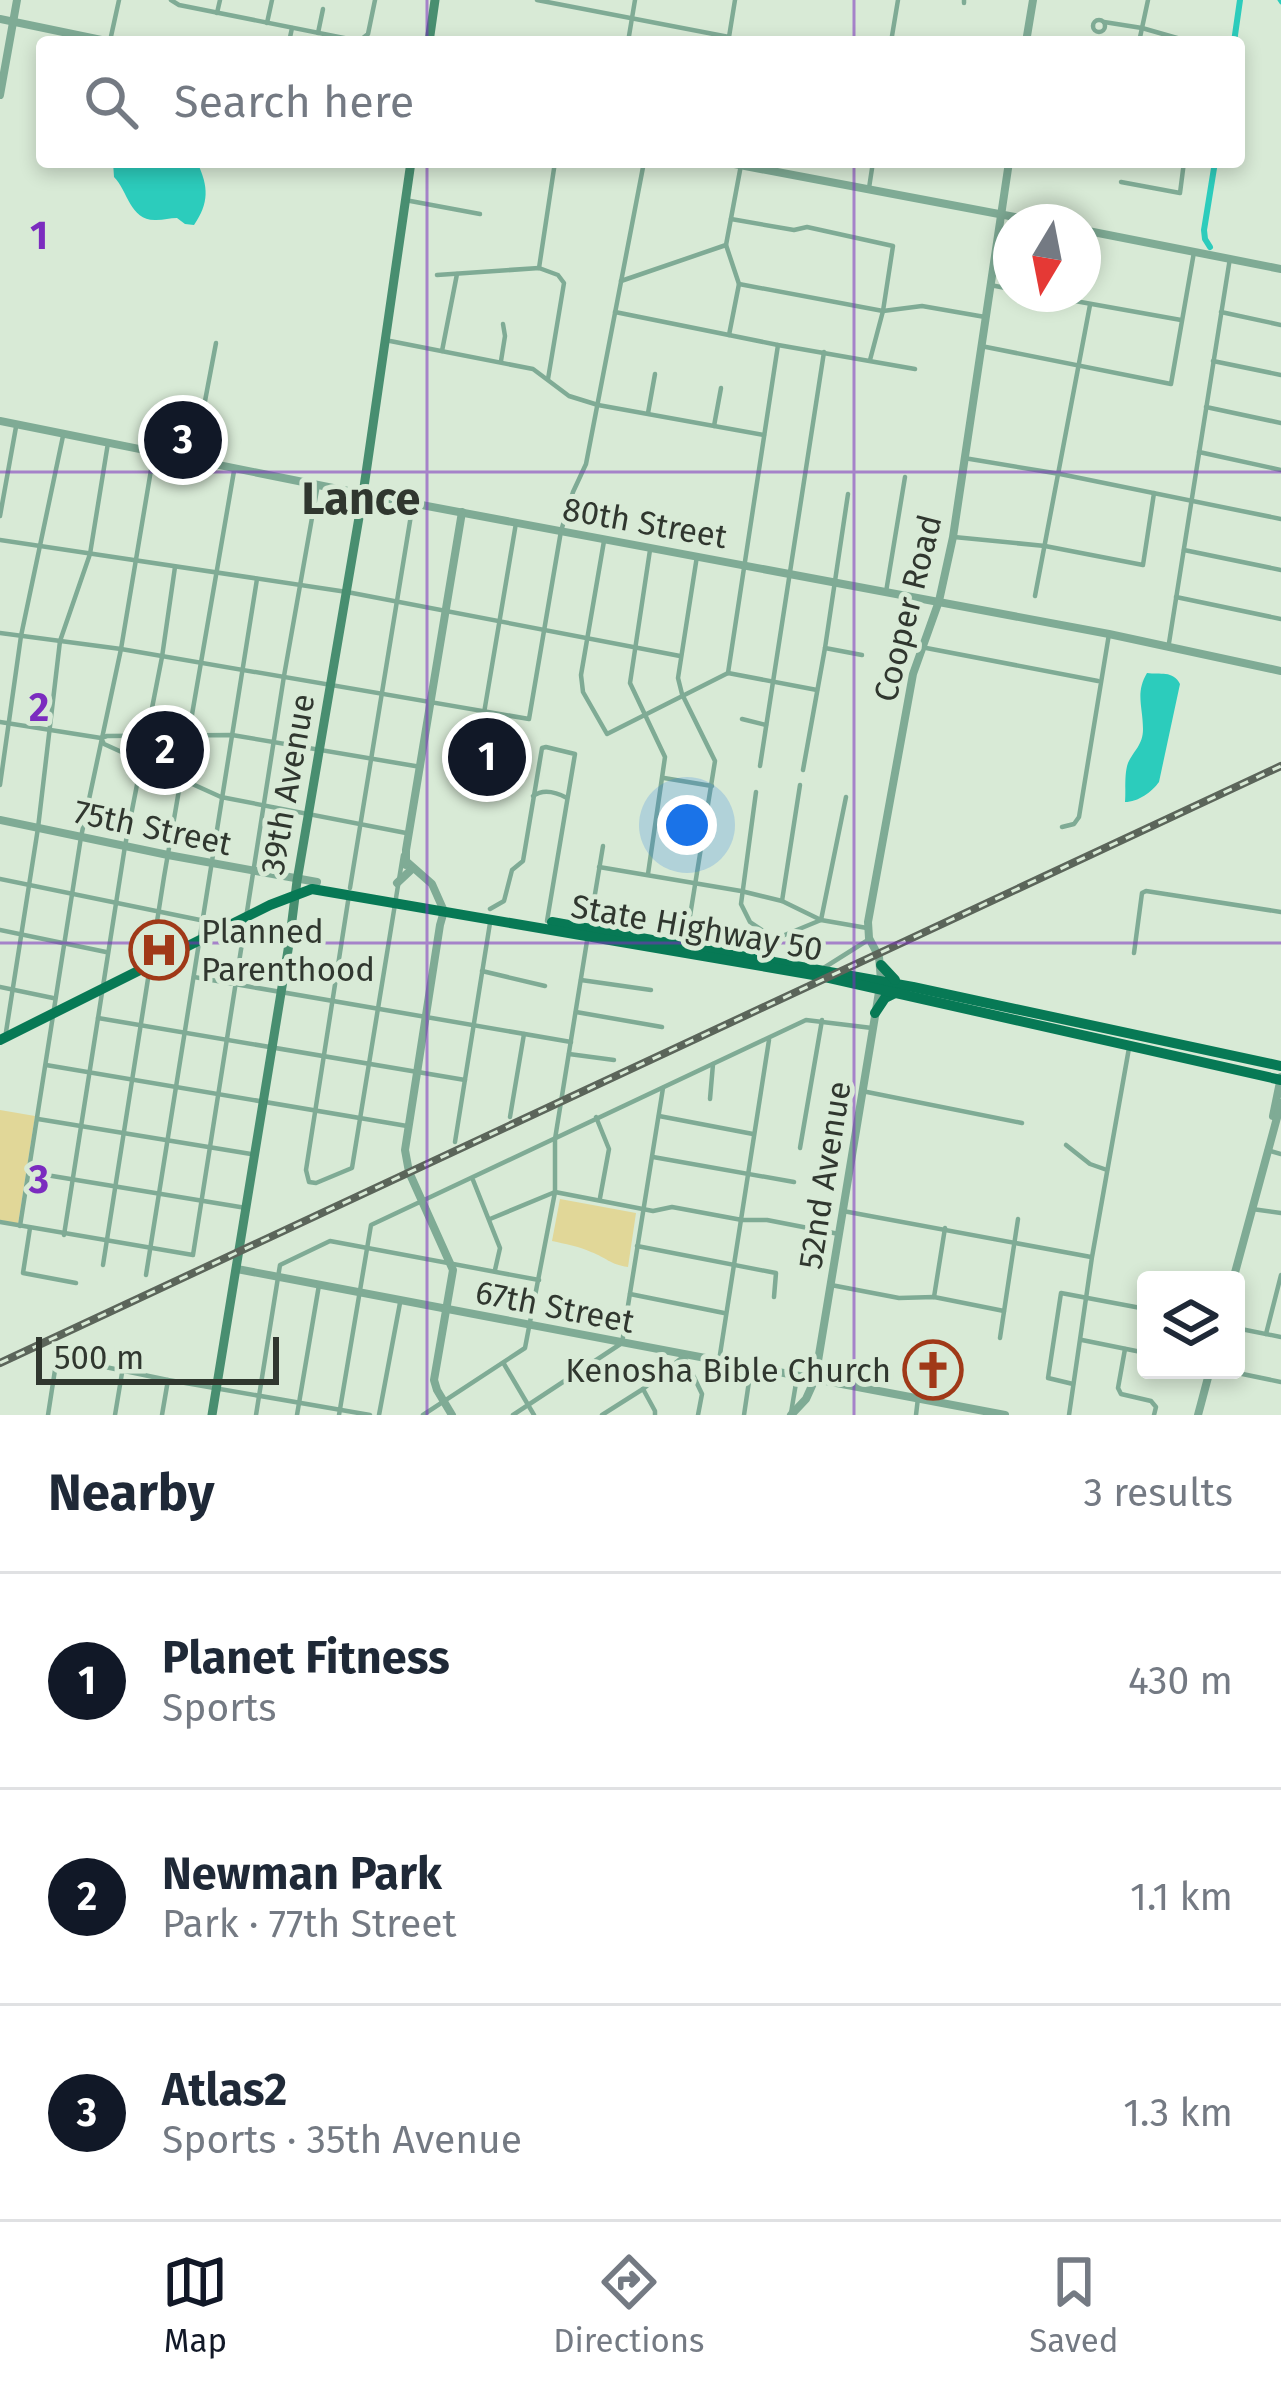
<!DOCTYPE html>
<meta charset="utf-8">
<style>
body{margin:0;font-family:"Fira Sans",sans-serif;background:#f2f2f3;color:#1f2937}
.controls{position:absolute;right:36px;bottom:36px;display:grid;overflow:hidden;border-radius:12px;box-shadow:0 6px 18px #0003}
.controls button{width:108px;height:108px;display:grid;place-items:center;padding:0;border:0;border-bottom:3px solid #e0e1e3;background:#fff;color:#1f2937;font:60px sans-serif}
.compass{position:absolute;left:993px;top:204px;width:108px;height:108px;border-radius:50%;background:#fff;box-shadow:0 6px 18px #0003;rotate:190deg}
.scale{position:absolute;left:36px;bottom:30px;width:243px;box-sizing:border-box;padding-left:12px;border:6px solid #30372f;border-top:0;font-size:33px;line-height:42px;white-space:nowrap;color:#30372f;-webkit-text-stroke:9px #d8ead6;paint-order:stroke}
.you{position:absolute;left:687px;top:825px;width:42px;height:42px;margin:-30px;border:9px solid #fff;border-radius:50%;background:#1a73e8;box-shadow:0 0 0 18px #1a73e833}
.badge{display:grid;place-items:center;width:78px;height:78px;border-radius:50%;background:#111827;color:#fff;font-size:39px;font-weight:700}
.pin{position:absolute;translate:-50% -50%;border:6px solid #fff;box-shadow:0 3px 12px #0006}
.list{margin:0;padding:0;list-style:none}
h2{display:flex;justify-content:space-between;align-items:center;height:156px;margin:0;padding:0 48px;font-size:51px}
h2 small{font-size:39px;font-weight:400;color:#747a83}
.list li{display:grid;grid-template-columns:78px 1fr auto;gap:36px;align-items:center;box-sizing:border-box;height:216px;padding:0 48px;border-top:3px solid #e0e1e3}
.list b{display:block;font-size:45px;white-space:nowrap}
.list p{margin:0;font-size:39px;white-space:nowrap;color:#747a83}
.list em{font-size:39px;font-style:normal;color:#747a83}
.icon{flex:none;width:66px;height:66px;fill:none;stroke:currentColor;stroke-width:2;stroke-linecap:round;stroke-linejoin:round}
.map{position:relative;flex:none;width:1281px;height:1415px;overflow:hidden}
.search{position:absolute;background:#fff;box-shadow:0 6px 18px #0003;left:36px;right:36px;top:36px;height:132px;display:flex;align-items:center;gap:30px;box-sizing:border-box;padding:0 42px;border-radius:12px;color:#747a83;font-size:45px}
.sheet{height:804px;background:#fff}
nav{display:flex;justify-content:space-around;align-items:center;box-sizing:border-box;height:168px;border-top:3px solid #e0e1e3;background:#fff;font-size:33px;color:#747a83}
nav a{display:grid;justify-items:center;gap:6px}
nav .on{color:#111827}
.map>svg:first-child{display:block}
.green{fill:#e1d798}
.water{fill:#2cccbc}
.lines{fill:none;stroke-linecap:round;stroke-linejoin:round}
.stream{stroke:#2cccbc;stroke-width:3}
.canal{stroke:#2cccbc;stroke-width:6}
.minor{stroke:#7fab95;stroke-width:4.5}
.tertiary{stroke:#7fab95;stroke-width:8}
.secondary{stroke:#488e70;stroke-width:9}
.primary{stroke:#077955;stroke-width:10}
.rail-casing{stroke:#5b655a;stroke-width:8}
.rail{stroke:#d8ead6;stroke-width:3;stroke-dasharray:9;stroke-linecap:butt}
.grid{fill:none;stroke:#7b2cbf;stroke-width:3;stroke-opacity:0.55}
.labels{text-anchor:middle;stroke-width:10;stroke-linejoin:round;paint-order:stroke}
.street-label{font-size:33px;fill:#30372f;stroke:#d8ead6}
.poi-label{font-size:33px;fill:#30372f;stroke:#d8ead6;text-anchor:start}
.district-label{font-size:45px;font-weight:bold;fill:#30372f;stroke:#d8ead6}
.grid-label{font-size:39px;text-anchor:middle;font-weight:bold;fill:#7b2cbf;stroke:#d8ead6;stroke-width:10;stroke-linejoin:round;paint-order:stroke}
</style>
<div class="map">
<svg width="1281" height="1415" viewBox="0 0 1281 1415">
<rect width="100%" height="100%" fill="#d8ead6"/>
<g class="green">
<path d="M0 1110 35 1116 18 1224 0 1220Z"/>
<path d="M560 1199 636 1213 628 1267C609 1264 607 1258 591 1252 579 1246 565 1244 552 1241Z"/>
</g>
<g class="water">
<path d="M113 162H197C209 187 209 203 194 225L185 224 177 218C170 218 164 220 156 220 130 221 128 191 114 177Z"/>
<path d="M1147 673C1160 675 1173 670 1180 684L1159 782C1152 792 1138 802 1125 802 1126 791 1124 774 1128 763 1134 750 1143 745 1143 729 1143 707 1135 693 1147 673Z"/>
</g>
<g class="lines">
<path class="stream" d="M1279 0 1281 3"/>
<g class="canal">
<path d="M1234 42 1240 0"/>
<path d="M1210 247 1205 239 1204 230 1215 162"/>
</g>
<g class="minor">
<path d="M171 0 179 5 359 41 368 34 375 0"/>
<path d="M537 0 729 37 735 0"/>
<path d="M964 3V0"/>
<path d="M217 13 220 0"/>
<circle cx="1099" cy="26" r="6"/>
<path d="M1104 22 1142 28 1191 42"/>
<path d="M267 23 272 0"/>
<path d="M318 33 323 9"/>
<path d="M110 41 119 0"/>
<path d="M289 42 292 28"/>
<path d="M628 42 635 0"/>
<path d="M891 42 898 0"/>
<path d="M1139 42 1148 0"/>
<path d="M1121 182 1180 193 1184 162"/>
<path d="M869 188 873 162"/>
<path d="M405 200 480 214"/>
<path d="M731 219 794 230 807 227 893 246 883 311 870 360"/>
<path d="M539 268 555 162"/>
<path d="M437 275 539 268 558 275 564 283 548 379"/>
<path d="M621 281 726 245"/>
<path d="M739 284 883 311 922 306 985 317"/>
<path d="M990 285 1011 289"/>
<path d="M1036 294 1181 320"/>
<path d="M615 312 778 345 915 369"/>
<path d="M1221 312 1281 325"/>
<path d="M729 335 739 284 726 245 741 165"/>
<path d="M385 340 533 369 569 396 598 405 764 435"/>
<path d="M981 346 1171 384 1194 252"/>
<path d="M442 351 457 274"/>
<path d="M501 361 505 336 503 324"/>
<path d="M1213 361 1281 375"/>
<path d="M1206 407 1281 423"/>
<path d="M648 413 655 374"/>
<path d="M714 426 721 388"/>
<path d="M1199 452 1281 470"/>
<path d="M964 458 1060 474 1281 519"/>
<path d="M194 459 216 343"/>
<path d="M0 516 16 427"/>
<path d="M954 537 1045 546 1143 565 1154 493"/>
<path d="M0 540 347 592 680 656"/>
<path d="M604 541 581 675 583 692 607 734 728 673"/>
<path d="M1184 550 1281 570"/>
<path d="M886 592 905 477"/>
<path d="M1035 596 1090 305"/>
<path d="M1176 597 1281 619"/>
<path d="M0 633 121 649 529 719 561 531 573 492 586 464 644 162"/>
<path d="M1169 643 1230 258"/>
<path d="M921 647 1098 681"/>
<path d="M825 648 862 655"/>
<path d="M728 673 778 345"/>
<path d="M728 673 817 690"/>
<path d="M484 713 516 523"/>
<path d="M742 719 766 725"/>
<path d="M0 722 101 738 104 744 221 797 406 833"/>
<path d="M101 738 107 736 232 735 421 767"/>
<path d="M760 766 824 352"/>
<path d="M803 770 825 648 848 494"/>
<path d="M664 778 712 786"/>
<path d="M0 785 21 636 63 436"/>
<path d="M756 792 741 904 750 922 775 939 821 920 846 797"/>
<path d="M533 796C544 788 556 792 567 798"/>
<path d="M1062 827 1074 824 1079 817 1109 634"/>
<path d="M599 867 741 891 782 901 821 920 867 928"/>
<path d="M648 874 665 757 630 683 650 550"/>
<path d="M0 879 200 920"/>
<path d="M350 888 413 503"/>
<path d="M349 895 306 1170 309 1182 316 1183 352 1168 403 855"/>
<path d="M782 901 800 785"/>
<path d="M490 909 504 901 512 870 523 861 542 748 546 747 575 754 547 921"/>
<path d="M590 924 603 846"/>
<path d="M0 930 106 952"/>
<path d="M685 947 715 761 682 694 678 678 697 556"/>
<path d="M1134 953 1142 893 1146 891 1281 912"/>
<path d="M771 962 775 939"/>
<path d="M822 969 868 940"/>
<path d="M482 971 545 986"/>
<path d="M194 977 571 1042"/>
<path d="M581 980 651 990"/>
<path d="M0 987 53 998"/>
<path d="M576 1012 662 1027"/>
<path d="M98 1018 465 1080"/>
<path d="M6 1032 38 828 60 641 90 554 108 443"/>
<path d="M569 1054 614 1060"/>
<path d="M46 1065 407 1126"/>
<path d="M862 1091 1022 1123"/>
<path d="M710 1099 713 1064"/>
<path d="M659 1116 753 1134"/>
<path d="M510 1117 524 1034"/>
<path d="M596 1117 609 1149 600 1198"/>
<path d="M38 1119 251 1154"/>
<path d="M455 1142 490 923"/>
<path d="M1066 1145 1090 1164 1107 1170"/>
<path d="M800 1148 822 1020"/>
<path d="M1267 1150 1281 1154"/>
<path d="M653 1157 794 1182"/>
<path d="M28 1172 246 1208"/>
<path d="M473 1180 500 1248 495 1270"/>
<path d="M1252 1209 1281 1213"/>
<path d="M843 1211 1091 1257"/>
<path d="M490 1219 555 1192 653 1211 672 1207 742 1220H767L839 1234"/>
<path d="M0 1222 193 1255 284 676 318 484"/>
<path d="M20 1226 81 837 121 649 154 452"/>
<path d="M30 1228 23 1273 76 1283"/>
<path d="M64 1235 125 846 162 657 175 567"/>
<path d="M637 1246 776 1273 774 1297"/>
<path d="M103 1265 164 877 234 471"/>
<path d="M146 1275 257 579"/>
<path d="M831 1285 899 1298 934 1297 1004 1311"/>
<path d="M630 1294 724 1313"/>
<path d="M934 1297 945 1228"/>
<path d="M1236 1328 1281 1337"/>
<path d="M1266 1334 1281 1275"/>
<path d="M1000 1338 1018 1219"/>
<path d="M1082 1340 1146 1353"/>
<path d="M1125 1349 1118 1388 1121 1394 1151 1401 1156 1407 1154 1415"/>
<path d="M719 1361 769 1040"/>
<path d="M504 1364 534 1415"/>
<path d="M1223 1370 1281 1382"/>
<path d="M1073 1384 1048 1378 1061 1293 1146 1309"/>
<path d="M643 1389 655 1411V1415"/>
<path d="M791 1413 797 1377"/>
<path d="M48 1415 57 1357 168 1380 370 1415"/>
<path d="M115 1415 122 1373"/>
<path d="M162 1415 168 1380"/>
<path d="M256 1415 280 1265 330 1241 539 1280"/>
<path d="M297 1415 319 1285"/>
<path d="M339 1415 371 1225 806 1020 872 1028"/>
<path d="M379 1415 400 1303"/>
<path d="M423 1415 525 1348 555 1192V1139L587 941"/>
<path d="M513 1415 622 1343 663 1088"/>
<path d="M602 1415 643 1389 684 1356 702 1394 698 1415"/>
<path d="M744 1415 751 1368"/>
<path d="M916 1415 918 1398"/>
<path d="M1069 1415 1092 1257 1129 1048"/>
</g>
<g class="tertiary">
<path d="M0 19 111 42"/>
<path d="M1026 42 1033 0"/>
<path d="M0 95 17 0"/>
<path d="M724 162 1041 222"/>
<path d="M1083 230 1281 269"/>
<path d="M0 421 363 494 1109 634 1281 671"/>
<path d="M0 820 168 855 317 882"/>
<path d="M407 862 432 884 444 911 440 925 405 1150 409 1172 453 1270 434 1380 437 1390 452 1415"/>
<path d="M406 865V850L462 512"/>
<path d="M397 883 412 869"/>
<path d="M1273 1116 1281 1077"/>
<path d="M237 1269 1005 1415"/>
<path d="M1233 1280 1281 1103"/>
<path d="M791 1415 806 1399 815 1379 881 980 879 957 869 938 868 922 913 674 939 601 953 537 1009 162"/>
<path d="M1198 1415 1210 1370"/>
</g>
<g class="secondary">
<path d="M429 42 435 0"/>
<path d="M212 1415 289 944 297 881 363 494 411 162"/>
</g>
<g class="primary">
<path d="M552 922 913 987 1281 1066"/>
<path d="M881 965 895 980"/>
<path d="M875 1013 885 998 897 992"/>
<path d="M0 1040 270 905 312 889 825 977 1281 1080"/>
</g>
<g class="rail-casing">
<path id="rail" d="M0 1363 1281 766"/>
</g>
<use href="#rail" class="rail"/>
</g>
<path class="grid" d="M427 0V42M854 0V42M427 162V1415M854 162V1415M0 472H1281M0 943H1281"/>
<defs>
<g id="hospital-ring" transform="scale(3)"><circle r="9.5" fill="#d8ead6" stroke="#a03918" stroke-width="1.5"/><path d="M-5-5h3v3.5h4V-5h3V5h-3V1.5h-4V5h-3Z" fill="#a03918"/></g>
<g id="church-ring" transform="scale(3)"><circle r="9.5" fill="#d8ead6" stroke="#a03918" stroke-width="1.5"/><path d="M-1.2-6h2.4v3.5h3.3v2.4h-3.3V6h-2.4V-.1h-3.3v-2.4h3.3Z" fill="#a03918"/></g>
</defs>
<g fill-rule="evenodd">
<use href="#hospital-ring" x="159" y="950"/>
<use href="#church-ring" x="933" y="1370"/>
</g>
<g class="labels">
<g class="street-label">
<text transform="translate(645 522) rotate(10)" y="12">80th Street</text>
<text transform="translate(907 608) rotate(-76)" y="12">Cooper Road</text>
<text transform="translate(287 784) rotate(-80)" y="12">39th Avenue</text>
<text transform="translate(153 827) rotate(12)" y="12">75th Street</text>
<text transform="translate(697 927) rotate(10)" y="12">State Highway 50</text>
<text transform="translate(824 1175) rotate(-81)" y="12">52nd Avenue</text>
<text transform="translate(555 1306) rotate(11)" y="12">67th Street</text>
</g>
<g class="poi-label">
<text x="201" y="943">Planned<tspan x="201" dy="38">Parenthood</tspan></text>
<text x="891" y="1382" text-anchor="end">Kenosha Bible Church</text>
</g>
<g class="district-label">
<text x="361" y="514">Lance</text>
</g>
</g>
<g class="grid-label">
<text x="39" y="249">1</text>
<text x="39" y="721">2</text>
<text x="39" y="1193">3</text>
</g>
</svg>
<div class="controls">
<button><svg class="icon" aria-label="layers" viewBox="0 0 24 24"><path d="M12 4l9 5-9 5-9-5zM3 14l9 5 9-5"/></svg></button>
</div>
<svg class="compass" viewBox="-18 -18 36 36"><path d="M0-13l5 13h-10z" fill="#e53935"/><path d="M0 13l5-13h-10z" fill="#747a83"/></svg>
<div class="scale">500 m</div>
<div class="you"></div>
<div class="pin badge" style="left:487px;top:757px">1</div>
<div class="pin badge" style="left:165px;top:750px">2</div>
<div class="pin badge" style="left:183px;top:440px">3</div>
<div class="search"><svg class="icon" aria-label="search" viewBox="0 0 24 24"><circle cx="10" cy="10" r="6"/><path d="M15 15l6 6"/></svg>Search here</div>
</div>
<section class="sheet">
<h2>Nearby<small>3 results</small></h2>
<ul class="list">
<li><span class="badge">1</span><div><b>Planet Fitness</b><p>Sports</p></div><em>430 m</em></li>
<li><span class="badge">2</span><div><b>Newman Park</b><p>Park · 77th Street</p></div><em>1.1 km</em></li>
<li><span class="badge">3</span><div><b>Atlas2</b><p>Sports · 35th Avenue</p></div><em>1.3 km</em></li>
</ul>
</section>
<nav>
<a class="on"><svg class="icon" aria-label="map" viewBox="0 0 24 24"><path d="M3 6l6-2 6 2 6-2v14l-6 2-6-2-6 2zM9 4v14M15 6v14"/></svg>Map</a>
<a><svg class="icon" aria-label="directions" viewBox="0 0 24 24"><path d="M12 3l9 9-9 9-9-9zM9 14v-3h6M13 9l2 2-2 2"/></svg>Directions</a>
<a><svg class="icon" aria-label="saved" viewBox="0 0 24 24"><path d="M7 4h10v16l-5-4-5 4z"/></svg>Saved</a>
</nav>
